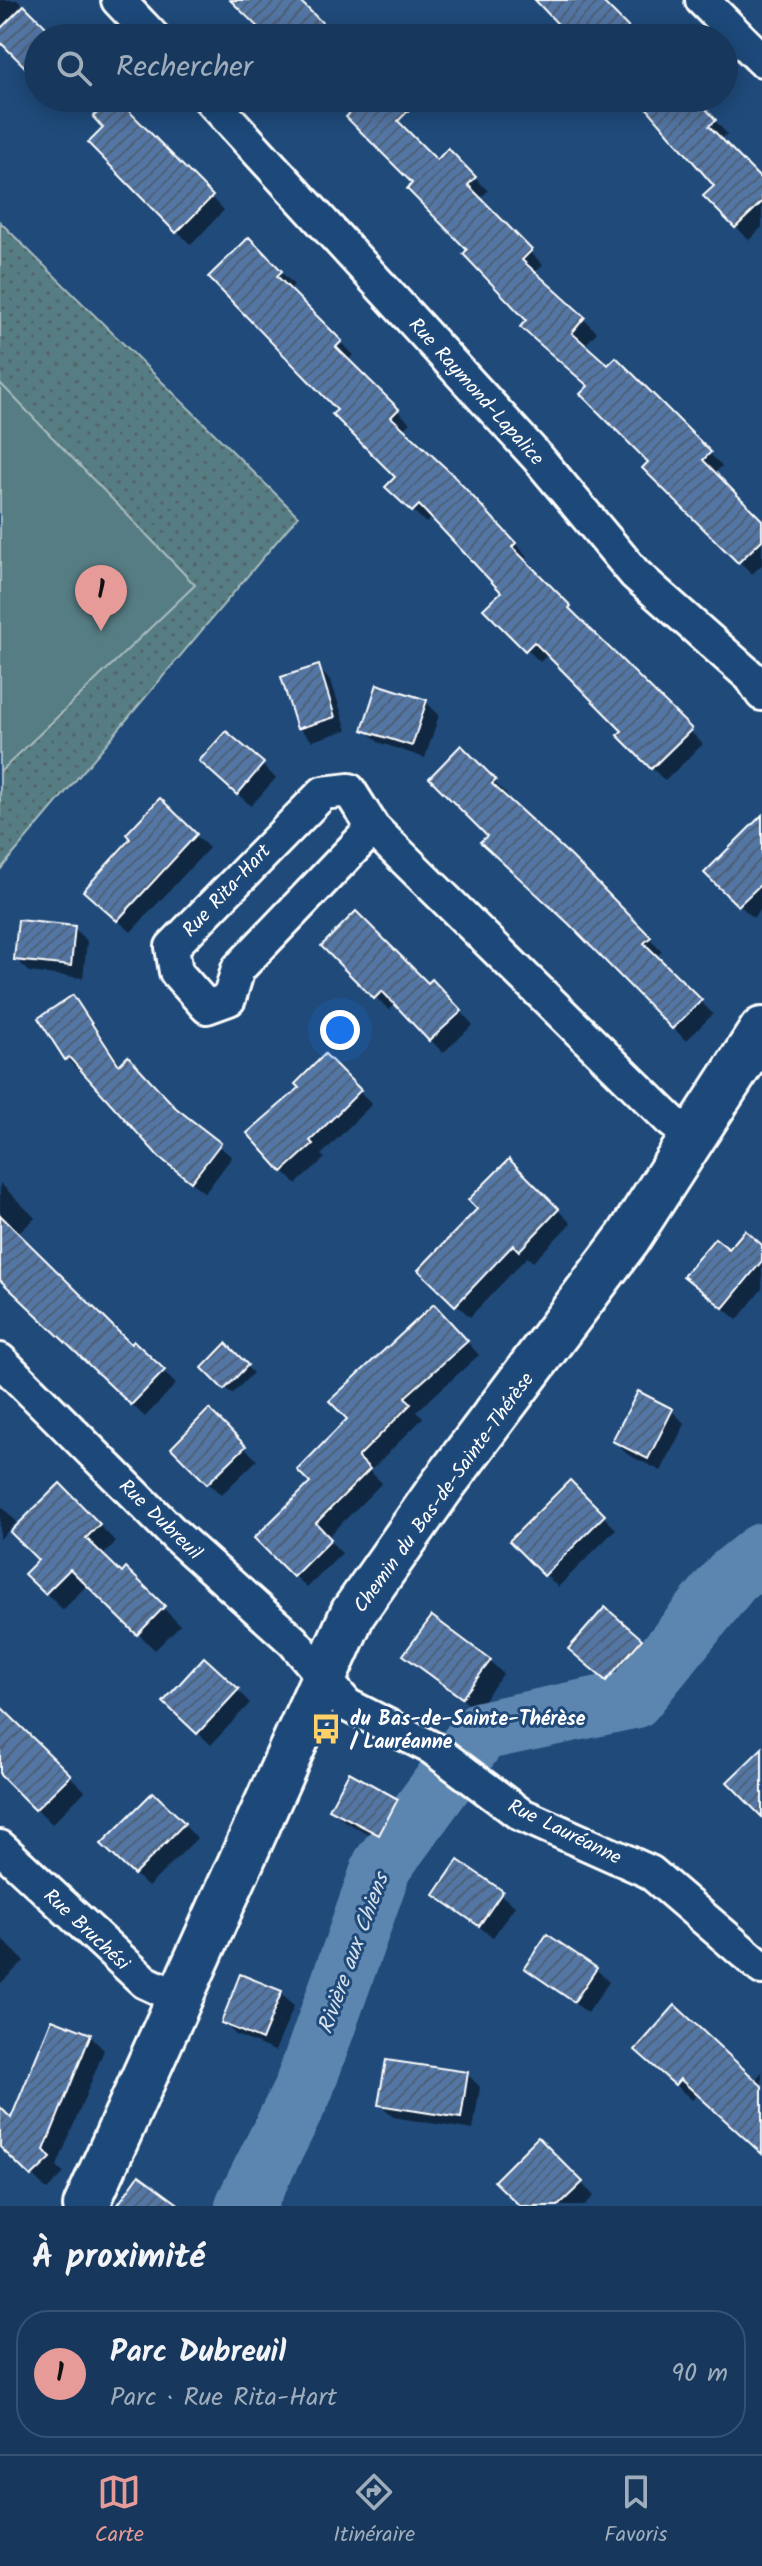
<!DOCTYPE html>
<html lang="fr">
<meta charset="utf-8">
<style>
body{margin:0;font-family:Kalam,sans-serif;background:#244365;color:#f1f3f6}
.you{position:absolute;left:340px;top:1030px;width:28px;height:28px;margin:-20px;border:6px solid #fff;border-radius:50%;background:#1a73e8;box-shadow:0 0 0 12px #1a73e833}
.badge{display:grid;place-items:center;width:52px;height:52px;border-radius:50%;background:#e69b98;color:#111;font-size:26px;font-weight:700}
.pin{position:absolute;translate:-50% -66px;filter:drop-shadow(0 2px 4px #0008)}
.pin::after{content:'';position:absolute;top:42px;width:28px;height:24px;background:inherit;clip-path:polygon(0 0,100% 0,50% 100%)}
.list{margin:0;padding:0;list-style:none}
h2{display:flex;justify-content:space-between;align-items:center;height:104px;margin:0;padding:0 32px;font-size:34px}
h2 small{font-size:26px;font-weight:400;color:#9eacbb}
.list li{display:grid;grid-template-columns:52px 1fr auto;gap:24px;align-items:center;box-sizing:border-box;height:128px;margin:0 16px 16px;padding:0 16px;border:2px solid #365272;border-radius:32px}
.list b{display:block;font-size:30px;white-space:nowrap}
.list p{margin:0;font-size:26px;white-space:nowrap;color:#9eacbb}
.list em{font-size:26px;font-style:normal;color:#9eacbb}
.icon{flex:none;width:44px;height:44px;fill:none;stroke:currentColor;stroke-width:2;stroke-linecap:round;stroke-linejoin:round}
.map{position:relative;flex:none;width:762px;height:2206px;overflow:hidden}
.search{position:absolute;background:#17385c;box-shadow:0 4px 20px #0003;left:24px;right:24px;top:24px;height:88px;display:flex;align-items:center;gap:20px;box-sizing:border-box;padding:0 28px;border-radius:44px;color:#9eacbb;font-size:30px}
.sheet{height:248px;background:#17385c}
nav{display:flex;justify-content:space-around;align-items:center;box-sizing:border-box;height:112px;border-top:2px solid #365272;background:#17385c;font-size:22px;color:#9eacbb}
nav a{display:grid;justify-items:center;gap:4px}
nav .on{color:#e69b98}
.map>svg:first-child{display:block}
.park{fill:url(#park-dots);stroke:#aabec1;stroke-width:2}
.pitch{fill:#567d83;stroke:#aabec1;stroke-width:2}
.shadow{fill:#0007}
.lines{fill:none;stroke-linecap:round;stroke-linejoin:round}
.river{stroke:#5c86af;stroke-width:60}
.building{fill:url(#building-hatch);stroke:#fff;stroke-width:2}
.street-casing{stroke:#fff;stroke-width:38}
.secondary-casing{stroke:#fff;stroke-width:50}
.street{stroke:#1f4a7a;stroke-width:32}
.secondary{stroke:#1f4a7a;stroke-width:44}
.labels{text-anchor:middle;stroke-width:6;stroke-linejoin:round;paint-order:stroke}
.street-label{font-size:20px;fill:#fff;stroke:#1f4a7a}
.poi-label{font-size:20px;font-weight:bold;fill:#fff;stroke:#1f4a7a;text-anchor:start}
.water-label{font-size:22px;font-style:italic;fill:#d6e1eb;stroke:#1f4a7a}
</style>
<div class="map">
<svg width="762" height="2206" viewBox="0 0 762 2206">
<defs>
<pattern id="park-dots" width="8" height="8" patternUnits="userSpaceOnUse" patternTransform="scale(2)"><rect width="8" height="8" fill="#567d83"/><path d="M2 2h.1M6 6h.1" fill="none" stroke="#516468" stroke-width="1.8" stroke-linecap="round"/></pattern>
<pattern id="building-hatch" width="6" height="6" patternUnits="userSpaceOnUse" patternTransform="scale(2)"><rect width="6" height="6" fill="#5276a5"/><path d="M-1 1l2-2M0 6l6-6M5 7l2-2" fill="none" stroke="#4f6178"/></pattern>
</defs>
<rect width="100%" height="100%" fill="#1f4a7a"/>
<filter id="ink" filterUnits="userSpaceOnUse"><feTurbulence type="fractalNoise" baseFrequency=".0125" numOctaves="2"/><feDisplacementMap in="SourceGraphic" scale="16" xChannelSelector="R" yChannelSelector="G"/><feConvolveMatrix kernelMatrix="1 2 1 2 8 2 1 2 1" color-interpolation-filters="sRGB"/></filter>
<g filter="url(#ink)">
<path class="park" d="M0 222 298 516 0 870Z"/>
<path class="pitch" d="M0 383 195 585 0 772Z"/>
<g class="shadow">
<path d="M0 0H17L55 38H38V77L0 39Z"/>
<path d="M340 98H385L363 120Z"/>
<path d="M630 98H695L727 134 720 140 762 183V227L749 240 706 196 716 186 643 101 638 106Z"/>
<path d="M113 99 224 210 191 245 91 143 106 128Z"/>
<path d="M448 151 488 191 479 199 543 265 534 273 597 332 584 346 609 368 616 360 722 466 714 474 762 524V565L752 574 645 468 651 462 590 386 470 250 437 162Z"/>
<path d="M249 240 294 285 288 290 353 355 347 361 410 423 402 430 463 487 528 557 523 561 582 620 580 622 703 744 665 781 620 735 625 731 548 654 540 662 486 609 504 592 433 517 426 523 401 499 397 477 340 410Z"/>
<path d="M318 668 331 681 347 730 312 741 299 728Z"/>
<path d="M426 702 439 715 425 758 378 742 365 729Z"/>
<path d="M227 733 276 778 251 806 215 774Z"/>
<path d="M461 748 507 795 504 798 569 857 662 951 656 957 713 1014 686 1041 489 836Z"/>
<path d="M160 801 209 848 131 932 99 904 133 839Z"/>
<path d="M762 832V908L753 918 707 873Z"/>
<path d="M74 928 87 941 83 978 29 972 16 959Z"/>
<path d="M324 946 445 994 473 1025 443 1053 395 1003 389 1010Z"/>
<path d="M72 998 85 1011 121 1065 232 1157 205 1193 175 1170 83 1069 80 1072 67 1059 40 1019Z"/>
<path d="M325 1057 372 1104 321 1155 325 1158 296 1184 283 1171 302 1088Z"/>
<path d="M509 1162 571 1223 533 1262 527 1257 470 1317 421 1270 479 1209Z"/>
<path d="M0 1183 35 1218 17 1235 131 1347 134 1343 176 1384 145 1417 0 1277Z"/>
<path d="M762 1247V1289L737 1320 686 1276 729 1252Z"/>
<path d="M447 1320 479 1355 416 1412 423 1418 370 1471 382 1483 327 1538 342 1553 307 1588 257 1538 313 1483Z"/>
<path d="M226 1346 253 1373 232 1394 205 1368Z"/>
<path d="M639 1394 672 1411 685 1424 661 1471 627 1454 614 1441Z"/>
<path d="M209 1412 257 1460 221 1495 173 1448Z"/>
<path d="M570 1483 616 1529 558 1587 512 1541Z"/>
<path d="M60 1486 116 1542 102 1556 122 1576 126 1571 180 1625 155 1650 88 1584 63 1610 27 1574 41 1560Z"/>
<path d="M0 1505 17 1522 0 1539Z"/>
<path d="M605 1610 653 1654 620 1692 584 1661Z"/>
<path d="M405 1654 490 1661 503 1674 476 1710Z"/>
<path d="M237 1690 250 1703 211 1745 178 1714Z"/>
<path d="M0 1708 85 1791 52 1824 0 1773Z"/>
<path d="M153 1794 197 1838 148 1887 104 1844Z"/>
<path d="M397 1801 410 1814 392 1846 344 1821 331 1808Z"/>
<path d="M458 1863 515 1906 493 1937 436 1895Z"/>
<path d="M0 1937 24 1961 0 1984Z"/>
<path d="M526 1968 596 1969 609 1982 588 2013Z"/>
<path d="M281 1993 294 2006 275 2051 236 2035 223 2022Z"/>
<path d="M90 2036 104 2050 57 2166 64 2173 47 2190 0 2145V2110L12 2122Z"/>
<path d="M654 2066 754 2081 762 2072V2153L698 2094 692 2100Z"/>
<path d="M467 2074 480 2087 473 2130 393 2117 380 2104Z"/>
<path d="M538 2140 594 2196 584 2206H523Z"/>
</g>
<g class="lines">
<path class="river" d="M245 2206 303 2090 382 1866 481 1731 633 1699 732 1577 762 1553"/>
</g>
<g class="building">
<path d="M230 0H299L338 38H269Z"/>
<path d="M535 0H601L639 38H571Z"/>
<path d="M24 5 57 38H38V80L0 42V29Z"/>
<path d="M111 98H116L213 196 176 233 88 143 103 128 93 117Z"/>
<path d="M364 98H421L398 121 437 160 448 148 476 177 468 185 532 250 522 260 585 317 572 333 608 365 616 357 711 452 703 460 762 520V540L738 563 642 468 648 462 580 394 588 386 520 327 526 320 463 254 467 250 407 189 412 183 346 117Z"/>
<path d="M638 98H696L716 120 709 126 762 180V202L735 228 703 196 714 186Z"/>
<path d="M249 237 282 271 277 276 342 341 336 347 399 409 391 417 450 472 516 543 512 547 571 606 569 608 692 729 651 769 617 735 622 731 534 642 525 651 483 609 501 592 419 505 412 512 385 487 395 477 332 414 337 410 208 277Z"/>
<path d="M319 665 335 717 297 729 281 677Z"/>
<path d="M377 684 427 700 412 746 362 730Z"/>
<path d="M226 731 264 763 237 795 199 761Z"/>
<path d="M461 745 496 780 492 784 571 856 651 937 644 943 702 1000 672 1029 568 923 480 842 487 836 429 778Z"/>
<path d="M160 798 197 834 117 921 83 891 130 839 126 834Z"/>
<path d="M762 815V883L738 906 704 873Z"/>
<path d="M356 911 428 983 432 979 462 1011 429 1041 382 991 374 999 321 946Z"/>
<path d="M18 920 75 926 71 966 14 960Z"/>
<path d="M73 995 119 1065 128 1056 176 1108 221 1143 191 1182 159 1157 69 1057 65 1060 38 1018Z"/>
<path d="M325 1054 361 1090 310 1141 313 1144 282 1172 247 1133 299 1088 295 1084Z"/>
<path d="M509 1159 559 1209 519 1251 513 1245 455 1306 418 1270 477 1209 468 1200Z"/>
<path d="M0 1215 131 1344 134 1341 165 1370 131 1405 0 1280Z"/>
<path d="M745 1230 762 1245V1261L723 1308 683 1276 715 1238 729 1249Z"/>
<path d="M434 1304 468 1341 405 1397 411 1404 358 1457 370 1469 316 1523 331 1539 293 1577 254 1538 310 1483 297 1470 347 1419 329 1401Z"/>
<path d="M226 1343 248 1365 224 1390 202 1368Z"/>
<path d="M638 1391 673 1409 648 1459 612 1441Z"/>
<path d="M209 1409 246 1446 207 1484 171 1448Z"/>
<path d="M570 1480 605 1515 544 1576 509 1541Z"/>
<path d="M60 1483 100 1524 86 1538 122 1573 126 1568 165 1606 137 1635 70 1569 45 1594 24 1574 38 1560 10 1532Z"/>
<path d="M605 1607 642 1639 606 1681 568 1649Z"/>
<path d="M432 1616 491 1660 462 1698 403 1655Z"/>
<path d="M204 1657 239 1689 197 1734 163 1702Z"/>
<path d="M0 1706 71 1775 35 1810 0 1775Z"/>
<path d="M762 1748V1817L727 1782Z"/>
<path d="M349 1772 398 1799 379 1835 329 1809Z"/>
<path d="M153 1792 185 1823 134 1875 101 1844Z"/>
<path d="M458 1860 503 1891 479 1926 434 1895Z"/>
<path d="M547 1934 597 1968 574 2002 524 1968Z"/>
<path d="M240 1974 282 1991 262 2040 221 2023Z"/>
<path d="M675 2005 762 2086V2154L680 2079 675 2085 635 2050Z"/>
<path d="M52 2019 91 2034 44 2150 51 2158 31 2177 0 2147V2107L11 2118Z"/>
<path d="M386 2060 468 2072 461 2118 378 2105Z"/>
<path d="M538 2137 583 2182 558 2206H520L494 2181Z"/>
<path d="M139 2175 181 2206H117Z"/>
</g>
<g class="lines">
<g class="street-casing">
<g id="street">
<path d="M118 0 154 38"/>
<path d="M702 0 762 60"/>
<path d="M209 98 538 458 635 574 751 677 762 694"/>
<path d="M373 828 238 969 229 999 207 1007 176 972 172 947 323 793 349 790 373 828 670 1120 694 1139"/>
<path d="M0 1360 176 1536 293 1641 347 1705 432 1748 520 1814 650 1872 762 1968"/>
<path d="M0 1847 145 1982 182 1999"/>
</g>
</g>
<g class="secondary-casing">
<path id="secondary" d="M86 2206 353 1613 442 1486 628 1238 762 1030"/>
</g>
<use href="#street" class="street"/>
<use href="#secondary" class="secondary"/>
</g>
</g>
<defs>
<g id="bus-bare" transform="scale(2.4)"><path d="M-5-6H5V4H4V6H2V4H-2V6H-4V4H-5ZM-3.5-4V0h7V-4ZM-3.5 1.2v1.5H-2V1.2ZM2 1.2v1.5H3.5V1.2Z" fill="#ffd166" stroke="#1f4a7a" stroke-width="2.5" paint-order="stroke"/></g>
</defs>
<g fill-rule="evenodd">
<use href="#bus-bare" x="326" y="1729"/>
</g>
<g class="labels">
<g class="street-label">
<text transform="translate(477 391) rotate(48)" y="7">Rue Raymond-Lapalice</text>
<text transform="translate(226 890) rotate(-47)" y="7">Rue Rita-Hart</text>
<text transform="translate(443 1492) rotate(-54)" y="7">Chemin du Bas-de-Sainte-Thérèse</text>
<text transform="translate(161 1519) rotate(44)" y="7">Rue Dubreuil</text>
<text transform="translate(565 1831) rotate(26)" y="7">Rue Lauréanne</text>
<text transform="translate(87 1929) rotate(43)" y="7">Rue Bruchési</text>
</g>
<g class="poi-label">
<text x="350" y="1725">du Bas-de-Sainte-Thérèse<tspan x="350" dy="23">/ Lauréanne</tspan></text>
</g>
<g class="water-label">
<text transform="translate(352 1953) rotate(-70)" y="8">Rivière aux Chiens</text>
</g>
</g>
</svg>
<div class="you"></div>
<div class="pin badge" style="left:101px;top:631px">1</div>
<div class="search"><svg class="icon" aria-label="search" viewBox="0 0 24 24"><circle cx="10" cy="10" r="6"/><path d="M15 15l6 6"/></svg>Rechercher</div>
</div>
<section class="sheet">
<h2>À proximité<small></small></h2>
<ul class="list">
<li><span class="badge">1</span><div><b>Parc Dubreuil</b><p>Parc · Rue Rita-Hart</p></div><em>90 m</em></li>
</ul>
</section>
<nav>
<a class="on"><svg class="icon" aria-label="map" viewBox="0 0 24 24"><path d="M3 6l6-2 6 2 6-2v14l-6 2-6-2-6 2zM9 4v14M15 6v14"/></svg>Carte</a>
<a><svg class="icon" aria-label="directions" viewBox="0 0 24 24"><path d="M12 3l9 9-9 9-9-9zM9 14v-3h6M13 9l2 2-2 2"/></svg>Itinéraire</a>
<a><svg class="icon" aria-label="saved" viewBox="0 0 24 24"><path d="M7 4h10v16l-5-4-5 4z"/></svg>Favoris</a>
</nav>
